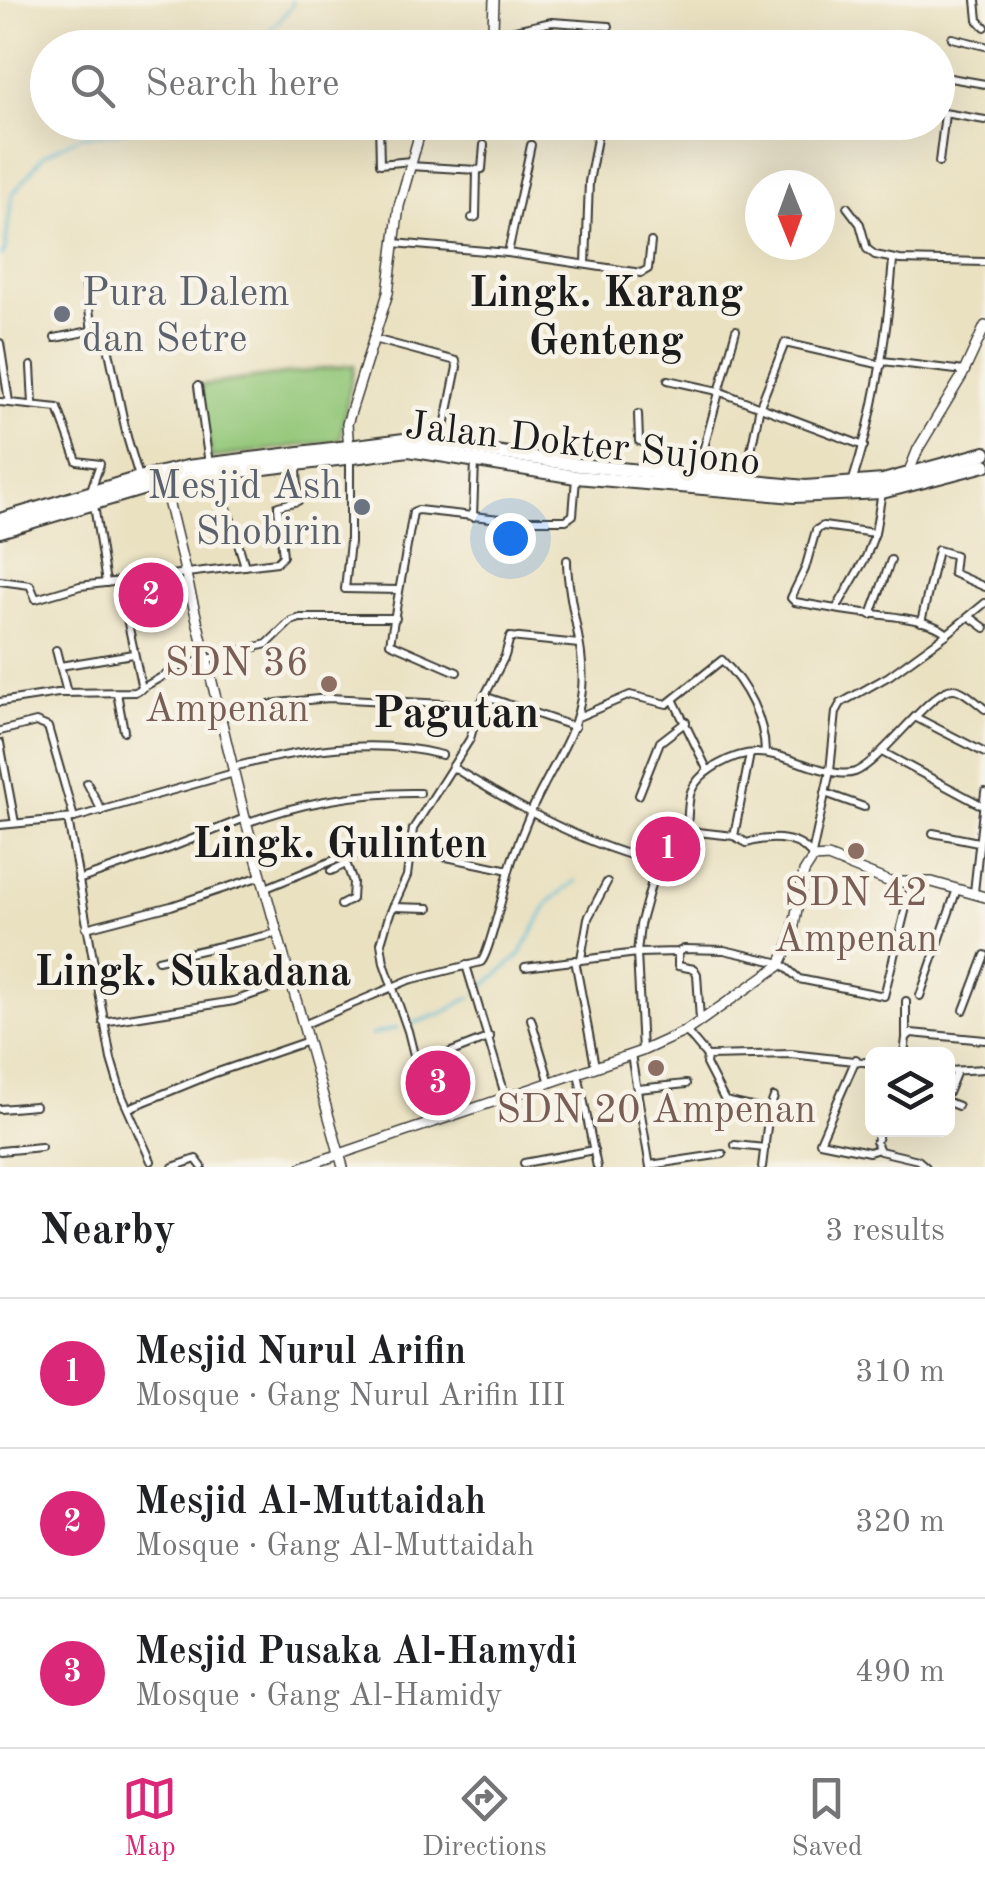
<!DOCTYPE html>
<meta charset="utf-8">
<style>
body{margin:0;font-family:"Old Standard TT",serif;background:#f6f6f6;color:#202124}
.controls{position:absolute;right:30px;bottom:30px;display:grid;overflow:hidden;border-radius:15px;box-shadow:0 10px 40px #0002}
.controls button{width:90px;height:90px;display:grid;place-items:center;padding:0;border:0;border-bottom:2px solid #e0e0e0;background:#fff;color:#202124;font:50px sans-serif}
.compass{position:absolute;left:745px;top:170px;width:90px;height:90px;border-radius:50%;background:#fff;box-shadow:0 10px 40px #0002;rotate:179deg}
.you{position:absolute;left:510px;top:538px;width:35px;height:35px;margin:-25px;border:8px solid #fff;border-radius:50%;background:#1a73e8;box-shadow:0 0 0 15px #1a73e833}
.badge{display:grid;place-items:center;width:65px;height:65px;border-radius:50%;background:#db2777;color:#fff;font-size:32px;font-weight:700}
.pin{position:absolute;translate:-50% -50%;border:5px solid #fff;box-shadow:0 2px 10px #0006}
.list{margin:0;padding:0;list-style:none}
h2{display:flex;justify-content:space-between;align-items:center;height:130px;margin:0;padding:0 40px;font-size:42px}
h2 small{font-size:32px;font-weight:400;color:#757577}
.list li{display:grid;grid-template-columns:65px 1fr auto;gap:30px;align-items:center;box-sizing:border-box;height:150px;padding:0 40px;border-top:2px solid #e0e0e0}
.list b{display:block;font-size:38px;white-space:nowrap}
.list p{margin:0;font-size:32px;white-space:nowrap;color:#757577}
.list em{font-size:32px;font-style:normal;color:#757577}
.icon{flex:none;width:55px;height:55px;fill:none;stroke:currentColor;stroke-width:2;stroke-linecap:round;stroke-linejoin:round}
.map{position:relative;flex:none;width:985px;height:1167px;overflow:hidden}
.search{position:absolute;background:#fff;box-shadow:0 10px 40px #0002;left:30px;right:30px;top:30px;height:110px;display:flex;align-items:center;gap:25px;box-sizing:border-box;padding:0 35px;border-radius:55px;color:#757577;font-size:38px}
.sheet{height:580px;background:#fff}
nav{display:flex;justify-content:space-around;align-items:center;box-sizing:border-box;height:140px;border-top:2px solid #e0e0e0;background:#fff;font-size:28px;color:#757577}
nav a{display:grid;justify-items:center;gap:5px}
nav .on{color:#db2777}
.map>svg:first-child{display:block}
.green{fill:#94c87a;stroke:#58724b;stroke-width:2.5}
.lines{fill:none;stroke-linecap:round;stroke-linejoin:round}
.stream{stroke:#5abbd8;stroke-width:2.5}
.street-casing{stroke:#3b3a35;stroke-width:10}
.secondary-casing{stroke:#3b3a35;stroke-width:12}
.highway-casing{stroke:#3b3a35;stroke-width:16}
.street{stroke:#fff;stroke-width:6}
.secondary{stroke:#fff;stroke-width:9}
.highway{stroke:#fff;stroke-width:12}
.worship-dot{fill:#6b7280;stroke:#f7f3e8;stroke-width:4}
.education-dot{fill:#8d6e63;stroke:#f7f3e8;stroke-width:4}
.labels{text-anchor:middle;stroke-width:9;stroke-linejoin:round;paint-order:stroke}
.worship-label{font-size:40px;fill:#5b616d;stroke:#f7f3e8;text-anchor:start}
.street-label{font-size:40px;fill:#1c1c1c;stroke:#f7f3e8}
.education-label{font-size:40px;fill:#785e54;stroke:#f7f3e8}
.neighbourhood-label{font-size:42px;font-weight:bold;fill:#1c1c1c;stroke:#f7f3e8}
.quarter-label{font-size:45px;font-weight:bold;fill:#1c1c1c;stroke:#f7f3e8}
</style>
<div class="map">
<svg width="985" height="1167" viewBox="0 0 985 1167">
<rect width="100%" height="100%" fill="#f7f3e8"/>
<filter id="ink" filterUnits="userSpaceOnUse"><feTurbulence type="fractalNoise" baseFrequency=".01" numOctaves="2"/><feDisplacementMap in="SourceGraphic" scale="20" xChannelSelector="R" yChannelSelector="G"/><feConvolveMatrix kernelMatrix="1 2 1 2 8 2 1 2 1" color-interpolation-filters="sRGB"/></filter>
<filter id="wash" filterUnits="userSpaceOnUse"><feTurbulence type="fractalNoise" baseFrequency=".0048" numOctaves="4" result="noise"/><feDisplacementMap in="SourceGraphic" scale="40" xChannelSelector="R" yChannelSelector="G"/><feGaussianBlur stdDeviation="2.25" result="paint"/><feColorMatrix in="noise" values="0 0 0 0 0 0 0 0 0 0 0 0 0 0 0 0 0 1.4 0 .05"/><feComposite in="paint" operator="in"/></filter>
<g filter="url(#wash)">
<rect width="100%" height="100%" fill="#eae1c1"/>
<path class="green" d="M354 365 340 440 211 458 201 385Z"/>
<g class="lines">
<g class="stream">
<path d="M255 48 292 6V0"/>
<path d="M0 256 5 251 12 195 44 155 80 136 121 132 152 122"/>
<path d="M477 992 520 955 549 902 576 881"/>
<path d="M411 1024 443 1013 471 997"/>
<path d="M371 1035 397 1028"/>
</g>
</g>
</g>
<g filter="url(#ink)">
<g class="lines">
<g class="street-casing">
<g id="street">
<path d="M976 0 978 20 985 27"/>
<path d="M492 35 552 22 609 26"/>
<path d="M952 38 985 46"/>
<path d="M374 39V48"/>
<path d="M944 77 985 84"/>
<path d="M938 112 985 120"/>
<path d="M379 122 380 164 411 161"/>
<path d="M939 162 945 114"/>
<path d="M410 166 477 170"/>
<path d="M847 207 860 224 867 249 875 255 900 260 985 262"/>
<path d="M472 218 476 217 477 170 482 169 484 145"/>
<path d="M394 243 508 253 641 273 648 269 651 242"/>
<path d="M508 253 531 145"/>
<path d="M586 264 589 182 600 122"/>
<path d="M86 287 92 331"/>
<path d="M55 338 100 329 105 332 127 437 139 477"/>
<path d="M374 339 456 361 457 367 442 441"/>
<path d="M0 343 9 402"/>
<path d="M883 361 964 371"/>
<path d="M31 366 33 404"/>
<path d="M668 380 718 391 864 446"/>
<path d="M198 386 209 464"/>
<path d="M0 402 58 408 77 461 100 464 91 490"/>
<path d="M638 414 639 441 661 448 659 473"/>
<path d="M350 456V542L345 589 399 590"/>
<path d="M217 475 245 566"/>
<path d="M696 477 736 330"/>
<path d="M745 480 760 406 785 343 882 365"/>
<path d="M852 483C876 410 887 337 893 260"/>
<path d="M94 505 106 583"/>
<path d="M473 517 475 461"/>
<path d="M0 581 30 585 36 599 80 586 277 562 283 556 278 506 298 501 297 465"/>
<path d="M119 581 142 689"/>
<path d="M836 609 795 602 791 598 805 569 816 530 823 526 875 533"/>
<path d="M871 615 891 560"/>
<path d="M970 617 985 628"/>
<path d="M921 622 938 550 955 555 953 573 985 587"/>
<path d="M947 634 985 603"/>
<path d="M56 650 67 693"/>
<path d="M60 666 133 654"/>
<path d="M457 672 390 643 413 512 418 510 509 520H566L573 515 576 478"/>
<path d="M117 693 124 731"/>
<path d="M484 696 575 727"/>
<path d="M674 701 708 771"/>
<path d="M0 702 58 693 135 692 181 666 267 644 291 621 300 618H396"/>
<path d="M221 717 277 703 329 698 464 705"/>
<path d="M578 717 630 695 667 704 722 660C746 684 765 719 765 753"/>
<path d="M915 717 985 753"/>
<path d="M0 731 36 722 48 727 74 818"/>
<path d="M0 743 15 823"/>
<path d="M882 752 983 806"/>
<path d="M233 767C302 750 371 737 442 755"/>
<path d="M452 767C525 811 597 853 681 867L686 863C688 841 686 816 690 795 696 771 736 752 758 753 775 753 794 761 810 766 823 769 841 777 855 772 881 762 931 689 953 689 962 688 978 704 985 709"/>
<path d="M87 783 102 811"/>
<path d="M825 793 864 807"/>
<path d="M639 795 660 742 686 722"/>
<path d="M68 819 111 1059 122 1096 151 1161"/>
<path d="M246 823C302 802 360 792 420 793"/>
<path d="M0 825 74 818 234 773"/>
<path d="M688 831 734 836 747 843C766 837 795 835 810 853"/>
<path d="M933 833 978 842"/>
<path d="M734 836 750 754"/>
<path d="M408 849 509 870"/>
<path d="M811 859 830 771 836 712 841 703 889 676 947 634C929 615 864 615 836 609L866 557 875 533 882 492"/>
<path d="M331 871 346 864"/>
<path d="M78 880 160 852 245 818"/>
<path d="M266 888 337 859 390 846"/>
<path d="M974 892 985 792"/>
<path d="M341 905 352 899 353 882 344 857"/>
<path d="M393 907 429 908"/>
<path d="M86 928 171 906 261 876"/>
<path d="M678 952V966L694 969 697 974 700 1020"/>
<path d="M581 959 588 918 607 882"/>
<path d="M158 960 278 933"/>
<path d="M575 960 595 1066"/>
<path d="M466 965 506 1098"/>
<path d="M525 967 637 953 678 952 684 949 724 950 781 963 799 979 884 996 912 883"/>
<path d="M920 996 957 889"/>
<path d="M964 1010 985 955"/>
<path d="M531 1019 550 1083"/>
<path d="M103 1022 234 1001 291 981"/>
<path d="M303 1025 409 980 481 962C490 953 506 879 512 860 521 836 530 811 542 789 559 755 578 729 582 690 586 645 567 604 567 560"/>
<path d="M686 1031 707 1056 791 1054 872 1063"/>
<path d="M906 1036V1001"/>
<path d="M642 1051 637 953 640 925 657 863"/>
<path d="M904 1054 906 1038 911 1033 985 1040"/>
<path d="M631 1055 650 1167"/>
<path d="M707 1056 706 1064 725 1101 769 1111 762 1167"/>
<path d="M856 1059 820 1142 869 1152 879 1149"/>
<path d="M418 1065 490 1037"/>
<path d="M948 1071 985 1069"/>
<path d="M578 1073 597 1167"/>
<path d="M638 1089 686 1084"/>
<path d="M948 1093 957 1071"/>
<path d="M948 1102 958 1106"/>
<path d="M129 1108 212 1074 308 1041"/>
<path d="M0 1109 35 1106"/>
<path d="M769 1111 774 1097"/>
<path d="M431 1123 408 1031 384 963 381 943 389 916 407 876 413 829 470 739 479 707 505 656 510 637 579 644"/>
<path d="M880 1130 876 1142 880 1151 918 1160 926 1167"/>
<path d="M735 1145 765 1148"/>
<path d="M0 1151 41 1147"/>
<path d="M524 1163 594 1150"/>
<path d="M650 1165 723 1154"/>
<path d="M173 1167 196 1159 202 1167"/>
</g>
</g>
<g class="secondary-casing">
<g id="secondary">
<path d="M487 48 493 29 494 0"/>
<path d="M349 449 347 424 388 293 399 206 423 122"/>
<path d="M908 474 918 449 962 376 985 326"/>
<path d="M164 484 245 818 343 1167"/>
<path d="M302 1167 642 1051 686 1031 779 966 791 941 804 872 813 858 828 857 890 882H932L985 897"/>
</g>
</g>
<g class="highway-casing">
<g id="highway">
<path d="M0 520 139 478 187 467 412 439 579 465 806 487 883 481 985 453"/>
<path d="M0 531 155 485 216 474 409 450 576 477 794 496 882 492 985 465"/>
</g>
</g>
<use href="#street" class="street"/>
<use href="#secondary" class="secondary"/>
<use href="#highway" class="highway"/>
</g>
</g>
<g class="worship-dot">
<circle cx="62" cy="314" r="10"/>
<circle cx="362" cy="507" r="10"/>
</g>
<g class="education-dot">
<circle cx="329" cy="684" r="10"/>
<circle cx="856" cy="851" r="10"/>
<circle cx="656" cy="1068" r="10"/>
</g>
<g class="labels">
<g class="worship-label">
<text x="82" y="305">Pura Dalem<tspan x="82" dy="46">dan Setre</tspan></text>
<text x="342" y="498" text-anchor="end">Mesjid Ash<tspan x="342" dy="46">Shobirin</tspan></text>
</g>
<g class="street-label">
<text transform="translate(583 442) rotate(6)" y="14">Jalan Dokter Sujono</text>
</g>
<g class="education-label">
<text x="309" y="675" text-anchor="end">SDN 36<tspan x="309" dy="46">Ampenan</tspan></text>
<text x="856" y="905">SDN 42<tspan x="856" dy="46">Ampenan</tspan></text>
<text x="656" y="1122">SDN 20 Ampenan</text>
</g>
<g class="neighbourhood-label">
<text x="606" y="306">Lingk. Karang<tspan x="606" dy="48">Genteng</tspan></text>
<text x="340" y="857">Lingk. Gulinten</text>
<text x="193" y="985">Lingk. Sukadana</text>
</g>
<g class="quarter-label">
<text x="456" y="727">Pagutan</text>
</g>
</g>
</svg>
<div class="controls">
<button><svg class="icon" aria-label="layers" viewBox="0 0 24 24"><path d="M12 4l9 5-9 5-9-5zM3 14l9 5 9-5"/></svg></button>
</div>
<svg class="compass" viewBox="-18 -18 36 36"><path d="M0-13l5 13h-10z" fill="#e53935"/><path d="M0 13l5-13h-10z" fill="#757577"/></svg>
<div class="you"></div>
<div class="pin badge" style="left:668px;top:849px">1</div>
<div class="pin badge" style="left:151px;top:595px">2</div>
<div class="pin badge" style="left:438px;top:1083px">3</div>
<div class="search"><svg class="icon" aria-label="search" viewBox="0 0 24 24"><circle cx="10" cy="10" r="6"/><path d="M15 15l6 6"/></svg>Search here</div>
</div>
<section class="sheet">
<h2>Nearby<small>3 results</small></h2>
<ul class="list">
<li><span class="badge">1</span><div><b>Mesjid Nurul Arifin</b><p>Mosque · Gang Nurul Arifin III</p></div><em>310 m</em></li>
<li><span class="badge">2</span><div><b>Mesjid Al-Muttaidah</b><p>Mosque · Gang Al-Muttaidah</p></div><em>320 m</em></li>
<li><span class="badge">3</span><div><b>Mesjid Pusaka Al-Hamydi</b><p>Mosque · Gang Al-Hamidy</p></div><em>490 m</em></li>
</ul>
</section>
<nav>
<a class="on"><svg class="icon" aria-label="map" viewBox="0 0 24 24"><path d="M3 6l6-2 6 2 6-2v14l-6 2-6-2-6 2zM9 4v14M15 6v14"/></svg>Map</a>
<a><svg class="icon" aria-label="directions" viewBox="0 0 24 24"><path d="M12 3l9 9-9 9-9-9zM9 14v-3h6M13 9l2 2-2 2"/></svg>Directions</a>
<a><svg class="icon" aria-label="saved" viewBox="0 0 24 24"><path d="M7 4h10v16l-5-4-5 4z"/></svg>Saved</a>
</nav>
